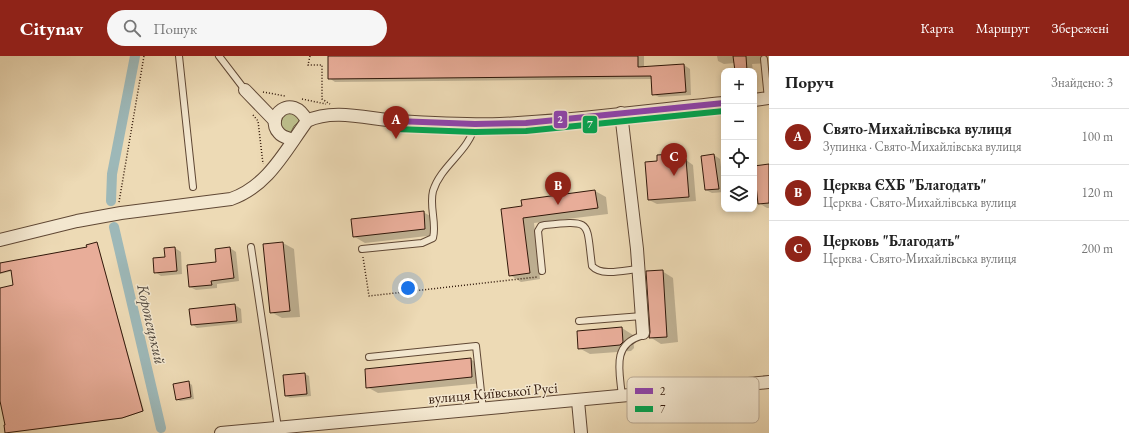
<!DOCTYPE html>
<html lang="uk">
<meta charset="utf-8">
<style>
body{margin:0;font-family:"EB Garamond",serif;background:#f6f6f6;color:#222}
.controls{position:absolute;right:12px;top:12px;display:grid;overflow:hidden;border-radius:8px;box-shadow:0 2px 6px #0003}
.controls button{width:36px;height:36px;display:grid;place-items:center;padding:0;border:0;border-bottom:1px solid #e0e0e0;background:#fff;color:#222;font:20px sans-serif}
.you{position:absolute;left:408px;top:232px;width:14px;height:14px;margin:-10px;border:3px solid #fff;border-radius:50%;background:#1a73e8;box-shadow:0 0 0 6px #1a73e833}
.badge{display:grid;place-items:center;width:26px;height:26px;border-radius:50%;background:#8f2418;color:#fff;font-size:13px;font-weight:700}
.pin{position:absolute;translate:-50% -33px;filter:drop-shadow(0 1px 2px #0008)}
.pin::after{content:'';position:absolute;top:21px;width:14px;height:12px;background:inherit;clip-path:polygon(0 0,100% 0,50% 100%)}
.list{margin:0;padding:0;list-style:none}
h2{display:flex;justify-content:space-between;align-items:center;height:52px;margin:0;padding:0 16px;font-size:17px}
h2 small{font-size:13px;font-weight:400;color:#767676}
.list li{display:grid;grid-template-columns:26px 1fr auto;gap:12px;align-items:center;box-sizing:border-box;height:56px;padding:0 16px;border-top:1px solid #e0e0e0}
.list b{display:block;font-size:15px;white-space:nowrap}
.list p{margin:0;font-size:13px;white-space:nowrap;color:#767676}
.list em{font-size:13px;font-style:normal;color:#767676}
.icon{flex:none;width:22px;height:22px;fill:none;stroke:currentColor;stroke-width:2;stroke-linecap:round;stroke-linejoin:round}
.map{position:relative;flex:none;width:769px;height:377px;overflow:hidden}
header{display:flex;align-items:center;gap:24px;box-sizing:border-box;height:56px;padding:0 20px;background:#8f2418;color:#fff}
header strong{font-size:19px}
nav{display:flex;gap:22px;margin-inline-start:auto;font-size:14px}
.search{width:280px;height:36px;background:#f6f6f6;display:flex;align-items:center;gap:10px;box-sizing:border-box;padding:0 14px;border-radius:22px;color:#767676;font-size:15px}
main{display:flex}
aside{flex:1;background:#fff}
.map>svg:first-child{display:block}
.green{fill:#bcbe8b;stroke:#766b4a}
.shadow{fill:#0003}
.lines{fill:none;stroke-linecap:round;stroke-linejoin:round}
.canal{stroke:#9db8b8;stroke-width:10}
.building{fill:#e8ad99;stroke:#31180a}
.lane-casing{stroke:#604835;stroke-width:8}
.street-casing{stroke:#604835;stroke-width:14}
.path{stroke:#31180a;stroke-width:1.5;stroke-dasharray:1 2;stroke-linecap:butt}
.lane{stroke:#f3e7cf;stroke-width:6}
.street{stroke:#f3e7cf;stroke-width:12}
.bus-1-casing{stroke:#f3e7cf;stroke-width:9}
.bus-2-casing{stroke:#f3e7cf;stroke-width:9}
.bus-1{stroke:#8e44ad;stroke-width:6}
.bus-2{stroke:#00a651;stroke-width:6}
.labels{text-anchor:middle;stroke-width:3;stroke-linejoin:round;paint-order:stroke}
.street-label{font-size:15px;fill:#31180a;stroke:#f3e7cf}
.water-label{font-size:16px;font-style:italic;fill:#51483e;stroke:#f3e7cf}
.key{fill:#f3e7cf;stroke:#b9a994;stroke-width:1}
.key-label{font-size:11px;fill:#31180a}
.line-badge{stroke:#f3e7cf;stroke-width:1.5}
.badge-label{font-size:11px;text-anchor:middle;font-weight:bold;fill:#fff}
</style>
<header>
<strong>Citynav</strong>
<div class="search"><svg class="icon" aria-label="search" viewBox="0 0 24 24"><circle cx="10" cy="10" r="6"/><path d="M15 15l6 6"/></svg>Пошук</div>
<nav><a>Карта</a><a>Маршрут</a><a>Збережені</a></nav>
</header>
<main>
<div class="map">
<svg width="769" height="377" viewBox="0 0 769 377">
<rect width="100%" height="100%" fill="#eddab5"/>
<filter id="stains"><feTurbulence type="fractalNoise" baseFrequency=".005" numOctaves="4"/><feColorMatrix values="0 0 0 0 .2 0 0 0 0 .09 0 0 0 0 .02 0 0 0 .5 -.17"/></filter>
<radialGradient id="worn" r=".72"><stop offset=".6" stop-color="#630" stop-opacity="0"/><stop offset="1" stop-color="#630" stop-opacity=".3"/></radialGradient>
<path class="green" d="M291 55 302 63 294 70 290 78 280 70 281 60Z"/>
<g class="shadow">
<path d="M329 0H644V12L684 9 690 13 691 39 659 41 653 38 652 23 335 26 329 22Z"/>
<path d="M717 0H764L768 3 766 7 752 8 753 15H736L735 7 724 8 718 5Z"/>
<path d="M673 99 681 105 686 104 693 109 696 145 657 148 649 144 658 106V100Z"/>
<path d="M714 99 720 103 724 136 712 137 706 134Z"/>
<path d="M769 109V152H767L759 147Z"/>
<path d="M595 135 606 141 608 158 534 167 540 223 521 226 510 219 523 151Z"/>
<path d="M423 156 434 162 436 179 365 187 353 180Z"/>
<path d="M97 187 144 355 124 362 6 377 5 370H7L0 341V233L14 229 12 215 0 218V208L88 192Z"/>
<path d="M283 187 294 193 300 261 282 262 271 256Z"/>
<path d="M175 192 181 196 182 218 161 220 155 216Z"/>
<path d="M230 192 236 196 239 225 217 228V232L196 234 190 231 217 207 216 194Z"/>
<path d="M662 215 673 222 678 286 661 288 650 281Z"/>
<path d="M235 249 241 253 242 267 197 272 192 268Z"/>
<path d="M622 272 633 279 634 292 631 295 590 298 579 292Z"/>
<path d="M470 303 481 309 483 327 378 337 367 331Z"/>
<path d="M305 318 309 320 311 340 290 342 286 340Z"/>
<path d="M188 326 192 329 194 343 180 345 177 343Z"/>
</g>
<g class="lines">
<g class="canal">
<path d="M111 145 112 118 135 0"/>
<path d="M114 171 161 372"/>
</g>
</g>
<g class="building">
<path d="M328 0H638V11L684 8 686 36 652 39 651 20 328 23Z"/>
<path d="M733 0H746L747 15H735Z"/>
<path d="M673 98 674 104 686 103 689 141 648 144 645 106 657 105V99Z"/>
<path d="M714 98 719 133 705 134 701 100Z"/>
<path d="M769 108V147L758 148 754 110Z"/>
<path d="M595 134 598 152 523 162 530 217 509 220 501 153 522 150 521 144Z"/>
<path d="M424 155 425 173 353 181 351 163Z"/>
<path d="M97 186 143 355 122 362 5 377 4 369H5L0 345V232L13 229 11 214 0 217V207L87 191 86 189Z"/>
<path d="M283 186 290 255 270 257 263 188Z"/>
<path d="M175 191 177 215 154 217 153 202 165 201 164 192Z"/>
<path d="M230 191 234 222 211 225 212 229 189 231 187 209 216 206 215 193Z"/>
<path d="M663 214 667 281 649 282 650 276 646 215Z"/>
<path d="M235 248 237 265 191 269 189 253Z"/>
<path d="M622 271 623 286 620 289 578 293 577 275Z"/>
<path d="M471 302 472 321 366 332 365 313Z"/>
<path d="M305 317 307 338 285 340 283 319Z"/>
<path d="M189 325 191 341 176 344 173 328Z"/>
</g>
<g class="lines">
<g class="lane-casing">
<g id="lane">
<path d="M179 0 193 131"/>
<path d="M219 0 245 34"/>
<path d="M764 3 768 43"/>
<path d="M251 191 278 372"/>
<path d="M362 193 422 187 433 182C437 167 429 151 433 135 441 109 470 95 475 68"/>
<path d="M542 215 538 175 541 170 545 169C593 164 586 165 592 210 602 221 625 214 639 213"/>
<path d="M579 265 642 260"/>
<path d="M369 301 476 290 483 354"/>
<path d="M622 341C620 316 611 289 641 280L643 277"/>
</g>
</g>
<g class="street-casing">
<g id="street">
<path d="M245 34 275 65"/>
<path d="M754 44 769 42"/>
<path d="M621 57 637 193 643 277"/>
<path d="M293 84C288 82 282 81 279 77 264 61 292 35 307 65"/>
<path d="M0 184 77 165 121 157 231 143C268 130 285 95 307 65 333 52 369 63 397 65 431 67 466 69 500 68 575 65 650 54 724 47"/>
<path d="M578 345 581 377"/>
<path d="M221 377 769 326"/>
</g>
</g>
<g class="path">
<path d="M310 0 308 9H322V43L330 48"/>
<path d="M263 36 285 40"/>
<path d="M302 43 326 48"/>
<path d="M253 59 258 65 263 108"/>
<path d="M119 146 144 0"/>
<path d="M363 201 369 240 537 221"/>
</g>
<use href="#lane" class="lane"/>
<use href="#street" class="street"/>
<g class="bus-1-casing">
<path id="bus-1" d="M396 65 475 68 526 67 724 47"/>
</g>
<g class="bus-2-casing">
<path id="bus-2" d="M396 73 475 76 526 75 724 55"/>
</g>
<use href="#bus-1" class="bus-1"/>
<use href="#bus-2" class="bus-2"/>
</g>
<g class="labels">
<g class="street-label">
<text transform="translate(493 337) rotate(-5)" y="5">вулиця Київської Русі</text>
</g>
<g class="water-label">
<text transform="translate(152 268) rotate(77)" y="6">Коропецький</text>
</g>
</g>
<rect x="627" y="321" width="132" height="46" rx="6" class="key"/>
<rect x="635" y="332" width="18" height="6" fill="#8e44ad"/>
<rect x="635" y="350" width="18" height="6" fill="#00a651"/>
<g class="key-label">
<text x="660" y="339">2</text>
<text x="660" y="357">7</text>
</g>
<g class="line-badge">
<rect x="553" y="54" width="15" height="19" rx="4" fill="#8e44ad"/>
<rect x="582" y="59" width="16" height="19" rx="4" fill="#00a651"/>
</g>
<g class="badge-label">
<text x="560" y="67">2</text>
<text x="590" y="72">7</text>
</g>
<rect width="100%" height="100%" filter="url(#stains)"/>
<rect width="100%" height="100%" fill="url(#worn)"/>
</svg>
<div class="controls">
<button>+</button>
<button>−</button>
<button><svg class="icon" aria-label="locate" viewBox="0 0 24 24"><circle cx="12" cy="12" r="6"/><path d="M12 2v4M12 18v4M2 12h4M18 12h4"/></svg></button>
<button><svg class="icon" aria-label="layers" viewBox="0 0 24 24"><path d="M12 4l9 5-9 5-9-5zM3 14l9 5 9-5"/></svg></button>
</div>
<div class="you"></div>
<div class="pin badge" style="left:396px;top:83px">A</div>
<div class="pin badge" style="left:558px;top:149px">B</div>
<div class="pin badge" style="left:674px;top:120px">C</div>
</div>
<aside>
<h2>Поруч<small>Знайдено: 3</small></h2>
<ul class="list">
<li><span class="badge">A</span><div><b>Свято-Михайлівська вулиця</b><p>Зупинка · Свято-Михайлівська вулиця</p></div><em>100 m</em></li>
<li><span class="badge">B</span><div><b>Церква ЄХБ &quot;Благодать&quot;</b><p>Церква · Свято-Михайлівська вулиця</p></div><em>120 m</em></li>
<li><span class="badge">C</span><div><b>Церковь &quot;Благодать&quot;</b><p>Церква · Свято-Михайлівська вулиця</p></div><em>200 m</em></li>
</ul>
</aside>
</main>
